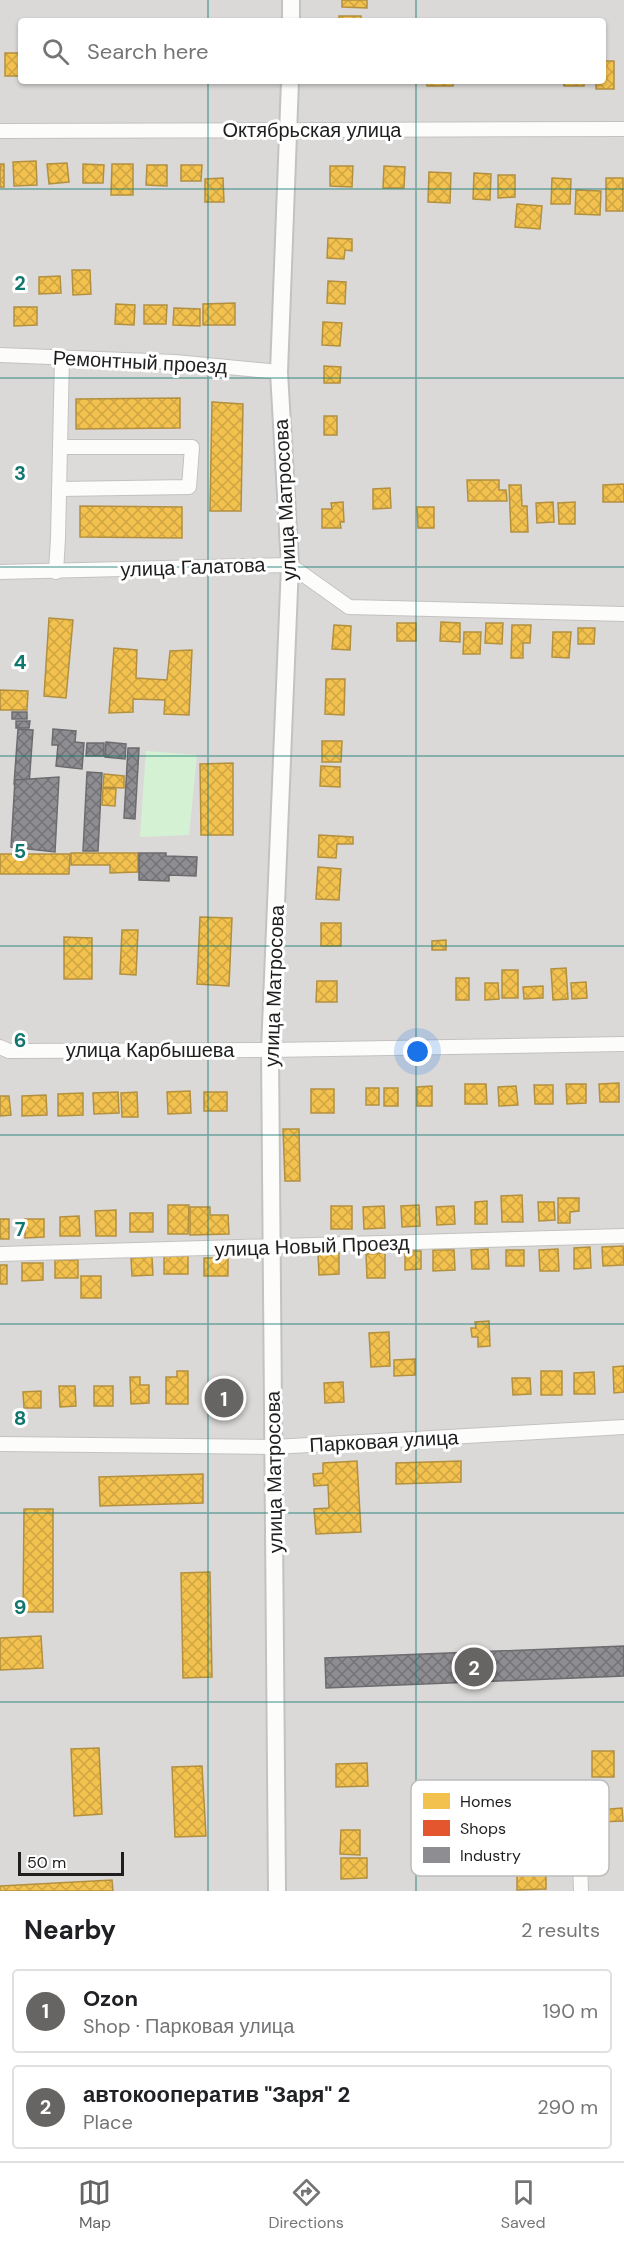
<!DOCTYPE html>
<meta charset="utf-8">
<style>
body{margin:0;font-family:"DM Sans",sans-serif;background:#f2f2f2;color:#202124}
.scale{position:absolute;left:18px;bottom:15px;width:106px;box-sizing:border-box;padding-left:6px;border:3px solid #1e1e1e;border-top:0;font-size:16px;line-height:21px;white-space:nowrap;color:#1e1e1e;-webkit-text-stroke:4px #fff;paint-order:stroke}
.you{position:absolute;left:418px;top:1052px;width:21px;height:21px;margin:-15px;border:4px solid #fff;border-radius:50%;background:#1a73e8;box-shadow:0 0 0 9px #1a73e833}
.badge{display:grid;place-items:center;width:39px;height:39px;border-radius:50%;background:#666564;color:#fff;font-size:20px;font-weight:700}
.pin{position:absolute;translate:-50% -50%;border:3px solid #fff;box-shadow:0 2px 6px #0006}
.list{margin:0;padding:0;list-style:none}
h2{display:flex;justify-content:space-between;align-items:center;height:78px;margin:0;padding:0 24px;font-size:26px}
h2 small{font-size:20px;font-weight:400;color:#757577}
.list li{display:grid;grid-template-columns:39px 1fr auto;gap:18px;align-items:center;box-sizing:border-box;height:84px;margin:0 12px 12px;padding:0 12px;border:2px solid #e0e0e0;border-radius:6px}
.list b{display:block;font-size:22px;white-space:nowrap}
.list p{margin:0;font-size:20px;white-space:nowrap;color:#757577}
.list em{font-size:20px;font-style:normal;color:#757577}
.icon{flex:none;width:33px;height:33px;fill:none;stroke:currentColor;stroke-width:2;stroke-linecap:round;stroke-linejoin:round}
.map{position:relative;flex:none;width:624px;height:1891px;overflow:hidden}
.search{position:absolute;background:#fff;box-shadow:0 2px 4px #0004;left:18px;right:18px;top:18px;height:66px;display:flex;align-items:center;gap:15px;box-sizing:border-box;padding:0 21px;border-radius:6px;color:#757577;font-size:22px}
.sheet{height:270px;background:#fff}
nav{display:flex;justify-content:space-around;align-items:center;box-sizing:border-box;height:84px;border-top:2px solid #e0e0e0;background:#fff;font-size:16px;color:#757577}
nav a{display:grid;justify-items:center;gap:3px}
nav .on{color:#666564}
.map>svg:first-child{display:block}
.residential{fill:#dbd9d8;fill-rule:evenodd}
.park{fill:#d5f1d3}
.parking{fill:#dcdbda}
.homes{fill:url(#homes-cross-hatch);stroke:#b29040;stroke-width:1.5}
.shops{fill:url(#shops-cross-hatch);stroke:#a94629;stroke-width:1.5}
.industry{fill:url(#industry-cross-hatch);stroke:#6c6c6f;stroke-width:1.5}
.lines{fill:none;stroke-linecap:round;stroke-linejoin:round}
.minor-casing{stroke:#c3c2c1;stroke-width:16}
.tertiary-casing{stroke:#c3c2c1;stroke-width:20}
.minor{stroke:#fcfcfb;stroke-width:14}
.tertiary{stroke:#fcfcfb;stroke-width:16}
.grid{fill:none;stroke:#0f766e;stroke-width:1.5;stroke-opacity:0.55}
.labels{text-anchor:middle;stroke-width:6;stroke-linejoin:round;paint-order:stroke}
.street-label{font-size:20px;fill:#1e1e1e;stroke:#fff}
.key{fill:#fff;stroke:#bcbcbc;stroke-width:1.5}
.key-label{font-size:16px;fill:#1e1e1e}
.grid-label{font-size:20px;text-anchor:middle;font-weight:bold;fill:#0f766e;stroke:#fff;stroke-width:6;stroke-linejoin:round;paint-order:stroke}
</style>
<div class="map">
<svg width="624" height="1891" viewBox="0 0 624 1891">
<defs>
<pattern id="homes-cross-hatch" width="8" height="8" patternUnits="userSpaceOnUse" patternTransform="scale(1.5)"><rect width="8" height="8" fill="#f2c14e"/><path d="M0 0l8 8M0 8l8-8" fill="none" stroke="#cfa544"/></pattern>
<pattern id="shops-cross-hatch" width="8" height="8" patternUnits="userSpaceOnUse" patternTransform="scale(1.5)"><rect width="8" height="8" fill="#e4572e"/><path d="M0 0l8 8M0 8l8-8" fill="none" stroke="#b84727"/></pattern>
<pattern id="industry-cross-hatch" width="8" height="8" patternUnits="userSpaceOnUse" patternTransform="scale(1.5)"><rect width="8" height="8" fill="#8d8d92"/><path d="M0 0l8 8M0 8l8-8" fill="none" stroke="#737377"/></pattern>
</defs>
<rect width="100%" height="100%" fill="#ece9e6"/>
<path class="residential" d="M0 0H624V1891H0ZM21 21H603V81H21Z"/>
<path class="park" d="M146 751 197 755 189 835 140 837Z"/>
<path class="parking" d="M66 451 189 453 188 484 62 486Z"/>
<g class="homes">
<path d="M342 0H367V8L342 7Z"/>
<rect x="339" y="16" width="22" height="5"/>
<rect x="5" y="53" width="16" height="23"/>
<path d="M603 61H614V89H596V81H603Z"/>
<rect x="427" y="81" width="26" height="5"/>
<path d="M563 81H584V86H564Z"/>
<path d="M36 161 37 185 14 186 13 162Z"/>
<path d="M67 163 69 182 49 184 47 164Z"/>
<rect x="0" y="164" width="4" height="23"/>
<path d="M83 164 104 165 103 183H83Z"/>
<path d="M112 164H133V195H111Z"/>
<path d="M147 165H167V186L146 185Z"/>
<path d="M181 165H202L201 181H181Z"/>
<path d="M330 166H353L352 187 330 186Z"/>
<path d="M384 166 405 167 404 188H383Z"/>
<path d="M429 172 451 173 450 203 428 202Z"/>
<path d="M474 173 491 174 490 200 473 199Z"/>
<path d="M498 175H515V197L498 198Z"/>
<path d="M223 178 224 202H205V179Z"/>
<path d="M552 178 571 179 570 204H551Z"/>
<rect x="606" y="178" width="17" height="33"/>
<path d="M576 190 601 191 600 215 575 214Z"/>
<path d="M517 204 542 206 540 229 515 227Z"/>
<path d="M328 238 352 239V251L345 250 344 259 327 258Z"/>
<path d="M72 270H90L91 294 73 295Z"/>
<path d="M60 276 61 293 39 294V277Z"/>
<path d="M328 281 346 282 345 304 327 303Z"/>
<path d="M235 303V325H203V304Z"/>
<path d="M116 304 135 305 134 325 115 324Z"/>
<path d="M144 305H167L166 324H144Z"/>
<path d="M14 307H37V325L14 326Z"/>
<path d="M174 308 200 309V326L173 325Z"/>
<path d="M323 322 342 323 340 346 322 345Z"/>
<path d="M324 366 341 367 340 383H324Z"/>
<path d="M180 398V428L76 429V399Z"/>
<path d="M212 402 243 404 241 511H210Z"/>
<rect x="324" y="416" width="13" height="19"/>
<path d="M467 480H499V490H506L507 501H468Z"/>
<path d="M624 484V502H603V485Z"/>
<path d="M509 485H521L522 506H527L528 532H511Z"/>
<path d="M390 488 391 508 373 509V489Z"/>
<path d="M343 502 344 522H340L341 528H322V509H332L331 503Z"/>
<path d="M553 502 554 522 537 523 536 503Z"/>
<path d="M575 502V524H559L558 503Z"/>
<path d="M80 506 182 507V538L80 537Z"/>
<path d="M417 507H434V528H418Z"/>
<path d="M49 618 73 620 66 698 44 696Z"/>
<path d="M441 622 460 623V642L440 641Z"/>
<rect x="397" y="623" width="19" height="18"/>
<path d="M486 623H503L502 644 485 643Z"/>
<path d="M334 625 351 626 350 650 332 649Z"/>
<path d="M512 625H531L530 643H523V658H511Z"/>
<path d="M578 628H595L594 644H578Z"/>
<path d="M464 632H481L480 654H463Z"/>
<path d="M553 632H571L569 658 552 657Z"/>
<path d="M114 648 137 650 136 678 167 680 170 651 192 650 189 715 164 714 165 700 133 699V712L109 713Z"/>
<path d="M326 679H345L344 715 325 714Z"/>
<path d="M0 690 28 691 27 710H0Z"/>
<path d="M322 741H342L341 762H322Z"/>
<path d="M233 763V835H201L200 764Z"/>
<path d="M321 766 340 767V787L320 786Z"/>
<path d="M104 774 124 776V788L103 787Z"/>
<path d="M103 788 116 789 115 806 102 805Z"/>
<path d="M319 835 353 837V844H337L336 858 318 857Z"/>
<path d="M71 853H138V872L110 873V865H71Z"/>
<path d="M0 854H70L69 874H0Z"/>
<path d="M318 867 341 869 339 900 316 899Z"/>
<path d="M200 917 232 918 229 986 197 984Z"/>
<rect x="321" y="923" width="20" height="23"/>
<path d="M122 930H138L136 975 120 974Z"/>
<path d="M64 937 92 938V979H64Z"/>
<path d="M446 940V950H432V941Z"/>
<path d="M566 968 568 999 553 1000 551 969Z"/>
<rect x="502" y="970" width="16" height="28"/>
<rect x="456" y="978" width="13" height="22"/>
<path d="M317 981H337V1002H316Z"/>
<path d="M586 982 587 998 572 999 571 983Z"/>
<path d="M485 983H498L499 999 485 1000Z"/>
<path d="M543 986V998L524 999 523 987Z"/>
<path d="M619 1083V1102H600L599 1084Z"/>
<path d="M465 1084H486L487 1104H465Z"/>
<path d="M566 1084H586V1103L567 1104Z"/>
<path d="M534 1085H553V1104H535Z"/>
<path d="M432 1086V1106H417V1087Z"/>
<path d="M516 1086 518 1105 499 1106 498 1087Z"/>
<rect x="366" y="1088" width="13" height="17"/>
<rect x="384" y="1088" width="14" height="18"/>
<rect x="311" y="1089" width="23" height="24"/>
<path d="M190 1091 191 1113 168 1114 167 1092Z"/>
<path d="M118 1092 119 1113 94 1114 93 1093Z"/>
<path d="M137 1092 138 1117H122L121 1093Z"/>
<rect x="204" y="1092" width="23" height="19"/>
<path d="M83 1093V1115L58 1116V1094Z"/>
<path d="M46 1095 47 1115 22 1116V1096Z"/>
<path d="M0 1096H9L11 1115 0 1116Z"/>
<path d="M283 1129H299L300 1181H285Z"/>
<path d="M522 1195 523 1222H502L501 1196Z"/>
<path d="M558 1198H579V1211L570 1212V1223H558Z"/>
<path d="M487 1201V1224H475V1202Z"/>
<path d="M538 1202H554L555 1220 539 1221Z"/>
<path d="M168 1205H189L188 1234H168Z"/>
<path d="M419 1205 420 1226 402 1227 401 1206Z"/>
<rect x="331" y="1206" width="21" height="23"/>
<path d="M384 1206 385 1228 364 1229 363 1207Z"/>
<path d="M454 1206 455 1224 437 1225 436 1207Z"/>
<path d="M190 1207H210V1215H228L229 1234 190 1235Z"/>
<path d="M116 1210V1236H96L95 1211Z"/>
<rect x="130" y="1213" width="23" height="19"/>
<path d="M79 1216 80 1236H60V1217Z"/>
<rect x="0" y="1219" width="9" height="20"/>
<path d="M25 1219H44V1237L25 1238Z"/>
<path d="M623 1246 624 1265 603 1266 602 1247Z"/>
<path d="M590 1247 591 1268 574 1269V1248Z"/>
<path d="M488 1249 489 1269H472L471 1250Z"/>
<path d="M558 1249 559 1271H540L539 1250Z"/>
<path d="M433 1250H454L455 1270 433 1271Z"/>
<rect x="506" y="1250" width="18" height="16"/>
<path d="M405 1251H421V1269L405 1270Z"/>
<path d="M339 1253V1274L319 1275 318 1254Z"/>
<path d="M385 1253V1278H367L366 1254Z"/>
<rect x="164" y="1256" width="24" height="18"/>
<path d="M152 1257 153 1275 132 1276 131 1258Z"/>
<rect x="204" y="1258" width="24" height="18"/>
<rect x="55" y="1260" width="23" height="18"/>
<path d="M22 1263H43V1280L22 1281Z"/>
<rect x="0" y="1265" width="7" height="19"/>
<rect x="81" y="1276" width="20" height="22"/>
<path d="M489 1321 490 1346 478 1347V1337H472L471 1328H476L475 1322Z"/>
<path d="M389 1332 390 1366 371 1367 369 1333Z"/>
<path d="M415 1359V1375L394 1376V1360Z"/>
<path d="M624 1366V1392L614 1393 613 1367Z"/>
<path d="M177 1371H188V1404H166V1377H177Z"/>
<rect x="541" y="1371" width="21" height="24"/>
<path d="M594 1372 595 1394H574V1373Z"/>
<path d="M130 1377H140V1385H149V1403L131 1404Z"/>
<path d="M512 1378H530L531 1394 513 1395Z"/>
<path d="M343 1382 344 1402 325 1403 324 1383Z"/>
<path d="M59 1386H75L76 1406 60 1407Z"/>
<rect x="94" y="1386" width="19" height="20"/>
<path d="M41 1391V1408H24L23 1392Z"/>
<path d="M357 1461 361 1532 316 1534 314 1509 329 1508 328 1485 314 1486 313 1474 323 1473V1463Z"/>
<path d="M461 1461V1482L396 1484V1463Z"/>
<path d="M203 1474V1503L100 1506 99 1477Z"/>
<path d="M24 1509H53V1612H23Z"/>
<path d="M210 1572 212 1677 183 1678 181 1573Z"/>
<path d="M41 1636 43 1668 0 1670V1638Z"/>
<path d="M99 1748 102 1814 74 1816 71 1749Z"/>
<rect x="592" y="1751" width="22" height="26"/>
<path d="M367 1763 368 1786 336 1787V1764Z"/>
<path d="M202 1766 206 1836 175 1837 172 1767Z"/>
<path d="M622 1808 623 1821 599 1822 598 1810Z"/>
<path d="M341 1830H360V1855L340 1854Z"/>
<path d="M517 1857H546V1889L517 1890Z"/>
<path d="M341 1858H367V1878L341 1879Z"/>
<path d="M112 1880 113 1891H0V1886Z"/>
</g>
<path class="shops" d="M228 1382V1402H212L211 1383Z"/>
<g class="industry">
<rect x="12" y="712" width="15" height="7"/>
<path d="M16 721H30L29 728H16Z"/>
<path d="M18 729 33 730 29 785 14 784Z"/>
<path d="M53 729 76 731 75 742 84 743 82 769 56 766 58 745H52Z"/>
<path d="M106 742 126 744 125 759 105 757Z"/>
<path d="M87 743H104V756H86Z"/>
<path d="M128 748H139L135 819 124 818Z"/>
<path d="M87 772 102 773 98 851H83Z"/>
<path d="M59 777 55 852 11 847 15 780Z"/>
<path d="M139 853H166V856L197 857 196 876 169 875V881L139 880Z"/>
<path d="M624 1646V1676L326 1688 325 1658Z"/>
</g>
<g class="lines">
<g class="minor-casing">
<g id="minor">
<path d="M0 131 624 129"/>
<path d="M0 355 175 362 279 372"/>
<path d="M59 489 189 487 192 447H60"/>
<path d="M0 572 290 565 349 607 624 614"/>
<path d="M56 572 58 538 62 357"/>
<path d="M0 1047 9 1051 270 1050 624 1044"/>
<path d="M0 1254 624 1236"/>
<path d="M0 1444 274 1447 624 1427"/>
<path d="M579 1824 581 1891"/>
</g>
</g>
<g class="tertiary-casing">
<g id="tertiary">
<path d="M291 21V0"/>
<path d="M277 1891 270 1050 290 565 279 372 290 81"/>
</g>
</g>
<use href="#minor" class="minor"/>
<use href="#tertiary" class="tertiary"/>
</g>
<path class="grid" d="M208 0V21M416 0V21M208 81V1891M416 81V1891M0 189H624M0 378H624M0 567H624M0 756H624M0 946H624M0 1135H624M0 1324H624M0 1513H624M0 1702H624"/>
<g class="labels">
<g class="street-label">
<text x="312" y="137">Октябрьская улица</text>
<text transform="translate(140 362) rotate(3)" y="7">Ремонтный проезд</text>
<text transform="translate(285 500) rotate(-93)" y="7">улица Матросова</text>
<text transform="translate(193 567) rotate(-2)" y="7">улица Галатова</text>
<text transform="translate(274 986) rotate(-88)" y="7">улица Матросова</text>
<text x="150" y="1057">улица Карбышева</text>
<text transform="translate(312 1246) rotate(-2)" y="7">улица Новый Проезд</text>
<text transform="translate(384 1441) rotate(-3)" y="7">Парковая улица</text>
<text transform="translate(274 1472) rotate(-91)" y="7">улица Матросова</text>
</g>
</g>
<rect x="411" y="1780" width="198" height="96" rx="9" class="key"/>
<rect x="423" y="1793" width="27" height="16" fill="#f2c14e"/>
<rect x="423" y="1820" width="27" height="16" fill="#e4572e"/>
<rect x="423" y="1847" width="27" height="16" fill="#8d8d92"/>
<g class="key-label">
<text x="460" y="1807">Homes</text>
<text x="460" y="1834">Shops</text>
<text x="460" y="1861">Industry</text>
</g>
<g class="grid-label">
<text x="20" y="290">2</text>
<text x="20" y="480">3</text>
<text x="20" y="669">4</text>
<text x="20" y="858">5</text>
<text x="20" y="1047">6</text>
<text x="20" y="1236">7</text>
<text x="20" y="1425">8</text>
<text x="20" y="1614">9</text>
</g>
</svg>
<div class="scale">50 m</div>
<div class="you"></div>
<div class="pin badge" style="left:224px;top:1398px">1</div>
<div class="pin badge" style="left:474px;top:1667px">2</div>
<div class="search"><svg class="icon" aria-label="search" viewBox="0 0 24 24"><circle cx="10" cy="10" r="6"/><path d="M15 15l6 6"/></svg>Search here</div>
</div>
<section class="sheet">
<h2>Nearby<small>2 results</small></h2>
<ul class="list">
<li><span class="badge">1</span><div><b>Ozon</b><p>Shop · Парковая улица</p></div><em>190 m</em></li>
<li><span class="badge">2</span><div><b>автокооператив &quot;Заря&quot; 2</b><p>Place</p></div><em>290 m</em></li>
</ul>
</section>
<nav>
<a class="on"><svg class="icon" aria-label="map" viewBox="0 0 24 24"><path d="M3 6l6-2 6 2 6-2v14l-6 2-6-2-6 2zM9 4v14M15 6v14"/></svg>Map</a>
<a><svg class="icon" aria-label="directions" viewBox="0 0 24 24"><path d="M12 3l9 9-9 9-9-9zM9 14v-3h6M13 9l2 2-2 2"/></svg>Directions</a>
<a><svg class="icon" aria-label="saved" viewBox="0 0 24 24"><path d="M7 4h10v16l-5-4-5 4z"/></svg>Saved</a>
</nav>
